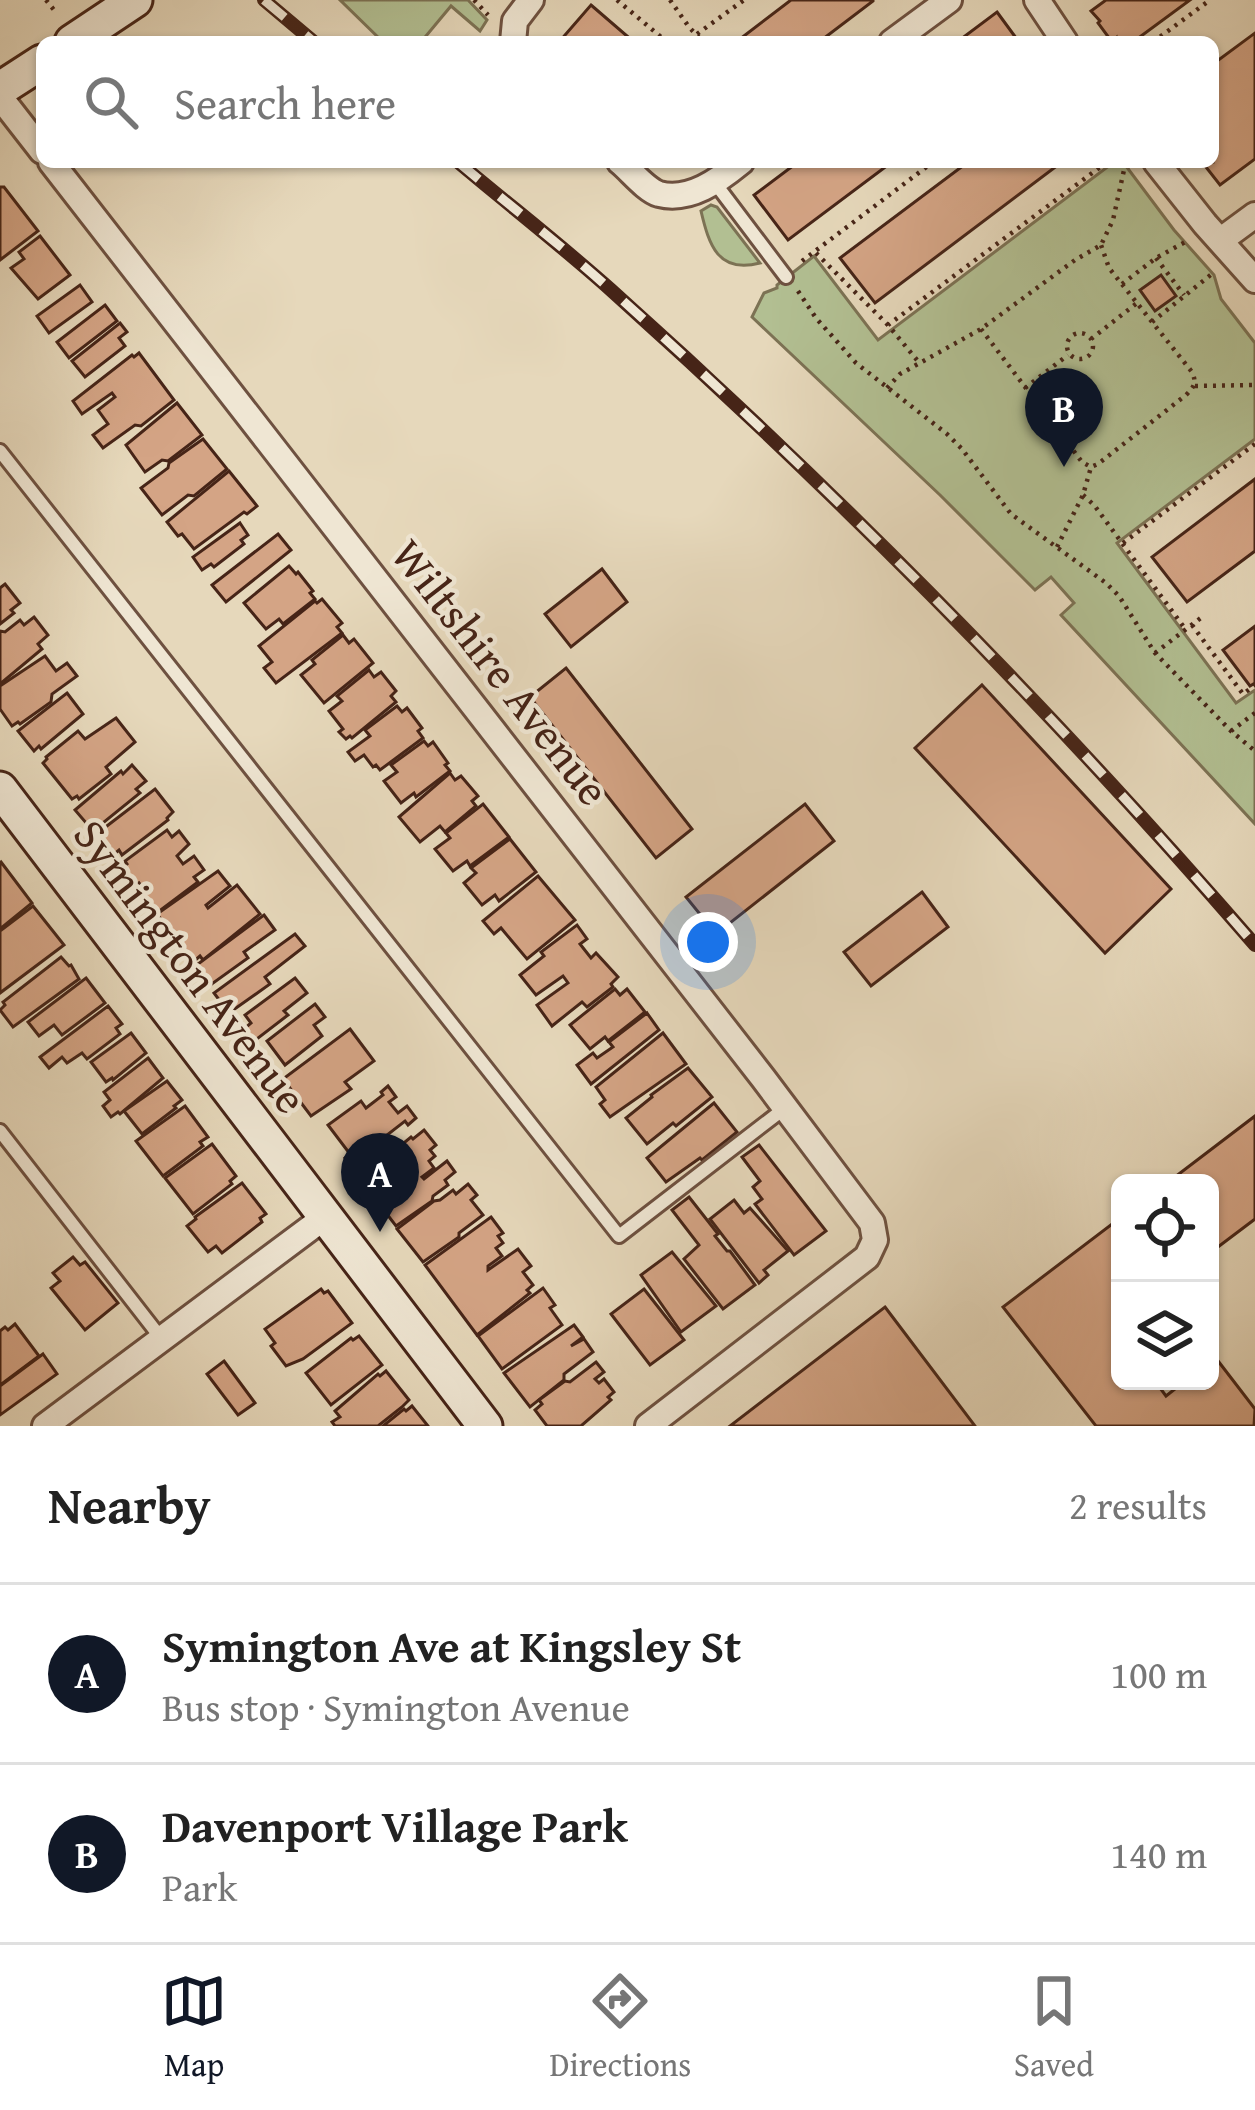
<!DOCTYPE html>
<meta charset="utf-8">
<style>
body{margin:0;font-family:"Gentium Book Plus",serif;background:#f6f6f6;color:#222}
.controls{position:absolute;right:36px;bottom:36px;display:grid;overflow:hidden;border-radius:18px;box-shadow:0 3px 9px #0004}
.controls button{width:108px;height:108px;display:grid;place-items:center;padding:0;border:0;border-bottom:3px solid #e0e0e0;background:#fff;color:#222;font:60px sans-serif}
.you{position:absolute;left:708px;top:942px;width:42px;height:42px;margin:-30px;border:9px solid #fff;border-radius:50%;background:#1a73e8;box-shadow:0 0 0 18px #1a73e833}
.badge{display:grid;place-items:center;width:78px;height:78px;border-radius:50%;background:#111827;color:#fff;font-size:39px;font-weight:700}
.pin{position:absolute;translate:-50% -99px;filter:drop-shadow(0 3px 6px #0008)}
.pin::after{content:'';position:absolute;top:63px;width:42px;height:36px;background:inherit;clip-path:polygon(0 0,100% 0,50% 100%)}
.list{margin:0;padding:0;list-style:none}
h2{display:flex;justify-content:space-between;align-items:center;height:156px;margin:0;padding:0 48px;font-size:51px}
h2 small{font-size:39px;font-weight:400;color:#767676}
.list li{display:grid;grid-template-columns:78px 1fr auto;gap:36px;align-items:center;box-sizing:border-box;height:180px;padding:0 48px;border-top:3px solid #e0e0e0}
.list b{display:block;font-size:45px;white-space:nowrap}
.list p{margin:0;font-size:39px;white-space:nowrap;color:#767676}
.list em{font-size:39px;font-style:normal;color:#767676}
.icon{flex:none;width:66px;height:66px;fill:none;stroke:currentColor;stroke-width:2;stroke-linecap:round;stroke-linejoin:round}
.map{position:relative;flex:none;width:1255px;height:1426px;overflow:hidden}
.search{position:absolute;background:#fff;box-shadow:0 3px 9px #0004;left:36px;right:36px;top:36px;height:132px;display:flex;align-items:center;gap:30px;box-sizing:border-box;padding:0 42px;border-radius:18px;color:#767676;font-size:45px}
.sheet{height:516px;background:#fff}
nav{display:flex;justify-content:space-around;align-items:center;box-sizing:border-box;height:168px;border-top:3px solid #e0e0e0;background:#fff;font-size:33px;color:#767676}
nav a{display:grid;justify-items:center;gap:6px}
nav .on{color:#111827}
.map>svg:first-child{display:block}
.green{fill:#b2bf92;stroke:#7c7254;stroke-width:3}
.building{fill:#d4a485;stroke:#462417;stroke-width:3}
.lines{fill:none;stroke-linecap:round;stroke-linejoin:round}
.lane-casing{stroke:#6e5140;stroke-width:18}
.street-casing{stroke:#6e5140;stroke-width:30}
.secondary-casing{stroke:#462417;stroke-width:39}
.path{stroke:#462417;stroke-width:4.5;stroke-dasharray:3 6;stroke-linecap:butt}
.lane{stroke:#efe6d3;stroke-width:12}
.street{stroke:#efe6d3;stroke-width:24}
.secondary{stroke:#efe6d3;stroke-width:33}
.rail-casing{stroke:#462417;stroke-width:14}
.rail{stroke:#efe6d3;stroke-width:9;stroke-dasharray:27;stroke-linecap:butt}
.labels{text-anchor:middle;stroke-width:9;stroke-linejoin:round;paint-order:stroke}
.street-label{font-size:45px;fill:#462417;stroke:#efe6d3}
</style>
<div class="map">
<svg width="1255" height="1426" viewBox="0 0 1255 1426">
<rect width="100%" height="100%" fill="#e6d8bb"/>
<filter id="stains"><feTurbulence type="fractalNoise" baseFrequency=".00167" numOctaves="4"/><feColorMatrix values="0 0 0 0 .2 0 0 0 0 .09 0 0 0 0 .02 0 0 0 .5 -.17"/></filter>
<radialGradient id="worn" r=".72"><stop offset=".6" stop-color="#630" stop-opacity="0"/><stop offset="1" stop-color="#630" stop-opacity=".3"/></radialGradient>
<g class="green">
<path d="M340 0H468L487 20 480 31 451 6 421 42H383Z"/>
<path d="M1114 162H1123L1174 230 1214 275 1221 299 1255 343V439L1117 543 1236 703 1255 690V824L1061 615 1074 603 1051 577 1035 590 940 495 752 317 764 293 777 288V285L814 256 878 340Z"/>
<path d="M711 205 717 207 760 263C718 274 709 245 701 211Z"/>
</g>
<g class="building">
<path d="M791 0H873V1L819 42H736Z"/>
<path d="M1106 0H1190L1133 42H1116V38L1112 42 1098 23 1100 21 1091 11Z"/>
<path d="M591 5 634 42H559Z"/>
<path d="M997 12 1019 42H957Z"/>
<path d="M1255 33V159L1220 185 1202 162H1213V64Z"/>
<path d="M798 162H892L788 240 754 195Z"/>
<path d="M968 162H1062L875 303 840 258Z"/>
<path d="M0 187H4L38 231 0 260Z"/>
<path d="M40 236 70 275 38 299 11 268 24 259 19 252Z"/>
<path d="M1161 275 1176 296 1155 311 1140 290Z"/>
<path d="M80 285 92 302 49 333 37 316Z"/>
<path d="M105 305 117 321 69 358 57 342Z"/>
<path d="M120 323 127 332 119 338 125 346 85 377 72 361Z"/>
<path d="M139 353 174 400 141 426 135 425 103 448 93 435 108 424 98 410 115 397 112 393 82 414 73 401 132 355 134 357Z"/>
<path d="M177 403 202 435 168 461 162 460 145 472 126 445Z"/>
<path d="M203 439 227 469 194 496 188 495 162 515 141 488 168 468 169 463Z"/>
<path d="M229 471 257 506 247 514 244 512 194 549 182 534 178 536 167 522Z"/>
<path d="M1255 479V551L1187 602 1152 557Z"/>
<path d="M240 523 248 535 241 540 244 544 214 567 211 564 202 570 193 557Z"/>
<path d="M278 534 291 550 226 602 212 585Z"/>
<path d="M289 566 296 574 298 572 313 591 310 593 315 599 283 624 279 619 266 629 244 603Z"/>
<path d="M602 569 627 602 571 647 545 614Z"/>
<path d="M5 584 20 603 11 610 14 613 0 624V588Z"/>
<path d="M322 599 342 623 337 627 342 633 276 683 264 668 272 662 259 646 315 601 317 603Z"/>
<path d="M34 617 48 635 38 644 42 649 0 684V631L5 632 20 620 24 625Z"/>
<path d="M1255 626V683L1250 686 1223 650Z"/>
<path d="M343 635 349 643 354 639 373 663 324 703 301 675 315 664 312 660Z"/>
<path d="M45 656 56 671 67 663 77 676 52 694 51 702 20 724 18 722 12 726 0 709V686Z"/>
<path d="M566 668 692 829 656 858 530 697Z"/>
<path d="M369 670 374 677 381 672 396 691 391 696 396 702 352 738 350 736 346 739 339 732 343 729 329 711 342 701 337 696Z"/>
<path d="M982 685 1171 889 1105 953 915 748Z"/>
<path d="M67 693 83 714 41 749 39 746 34 751 18 731Z"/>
<path d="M397 706 402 712 407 708 422 728 418 731 423 738 380 770 376 765 373 767 364 755 355 761 348 752 370 736 365 730Z"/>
<path d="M116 718 135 742 106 767 111 774 79 799 77 796 72 799 43 763 47 759 46 757 78 731 85 739Z"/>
<path d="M424 741 428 746 433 742 448 763 445 765 450 771 416 797 414 793 401 803 384 781 397 772 391 765Z"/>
<path d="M132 765 146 781 136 789 140 793 93 831 75 810 121 771 123 774Z"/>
<path d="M450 773 455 780 461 776 478 796 472 801 476 806 445 832 440 826 420 842 399 817Z"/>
<path d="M155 789 173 812 167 818 168 820 122 855 119 850 112 856 97 838 106 832 103 829Z"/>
<path d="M483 804 509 837 470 866 467 861 453 871 435 849 450 838 446 833Z"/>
<path d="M805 804 834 841 716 934 686 897Z"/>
<path d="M167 830 172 837 179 831 189 844 177 856 183 864 194 856 204 870 194 877 198 882 154 915 139 895 145 891 139 883 134 887 121 869 127 864 125 861Z"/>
<path d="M510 839 536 872 499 901 495 895 482 905 464 883 476 873 471 868Z"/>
<path d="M1 862 32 903 0 929V863Z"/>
<path d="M218 871 230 886 206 905 208 908 237 885 260 914 203 960 200 956 193 962 157 914Z"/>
<path d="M538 876 575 920 527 959 501 928 494 934 483 921Z"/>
<path d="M922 892 948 927 871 986 844 952Z"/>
<path d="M33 906 64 945 0 993V931Z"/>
<path d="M264 915 275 930 244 952 248 958 209 986 194 967Z"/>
<path d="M577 925 587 939 580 944 591 958 596 953 618 977 611 984 613 987 587 1007 582 1002 552 1026 537 1005 568 983 563 976 536 995 520 975 544 956 541 952Z"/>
<path d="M295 934 305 946 265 977 270 984 229 1013 214 993Z"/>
<path d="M61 957 69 966 71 965 79 979 13 1027 0 1010 5 1005 3 1002Z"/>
<path d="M86 978 105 1003 62 1035 54 1025 39 1036 28 1022Z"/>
<path d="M295 978 307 993 284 1011 288 1015 253 1042 244 1029 251 1023 245 1015Z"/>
<path d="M615 989 620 995 627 989 645 1012 608 1041 605 1037 590 1049 570 1025Z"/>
<path d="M315 1004 325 1017 314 1025 322 1036 285 1065 267 1041Z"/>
<path d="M108 1006 122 1024 116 1028 120 1034 87 1059 82 1053 67 1063 62 1057 49 1068 40 1057Z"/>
<path d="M647 1013 659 1030 591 1084 577 1065 593 1053 597 1058 613 1047 609 1042Z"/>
<path d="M350 1029 374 1061 345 1082 351 1089 311 1116 283 1079Z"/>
<path d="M131 1033 146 1053 113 1080 112 1078 106 1082 91 1062Z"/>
<path d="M663 1033 686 1064 610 1117 600 1104 605 1100 596 1087Z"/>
<path d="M148 1058 163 1078 120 1114 118 1112 111 1117 103 1106 110 1100 104 1092Z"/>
<path d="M688 1068 712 1097 676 1126 673 1123 647 1144 626 1118 652 1097 651 1095Z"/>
<path d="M167 1081 182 1100 174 1106 176 1108 142 1134 124 1111Z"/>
<path d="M388 1086 396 1097 389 1102 398 1113 407 1106 416 1118 408 1125 405 1121 387 1135 392 1142 354 1170 345 1158 350 1154 328 1125 361 1101 366 1108 383 1095 381 1092Z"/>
<path d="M714 1103 737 1132 702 1160 700 1158 666 1182 647 1158Z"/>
<path d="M185 1106 208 1137 200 1142 203 1146 163 1176 136 1141Z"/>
<path d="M1255 1116V1219L1210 1253V1183H1167Z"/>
<path d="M424 1130 436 1145 430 1150 435 1156 429 1161 434 1168 422 1177 424 1179 447 1161 455 1172 445 1180 448 1185 433 1196 432 1201 396 1226 360 1179 411 1137 413 1139Z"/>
<path d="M212 1144 236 1176 230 1181 232 1184 193 1214 165 1178Z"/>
<path d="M759 1145 826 1231 794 1255 755 1204 762 1199 753 1187 760 1181 742 1157Z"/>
<path d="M242 1183 266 1214 260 1218 262 1222 222 1253 216 1246 208 1252 187 1226 196 1219 195 1217Z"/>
<path d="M468 1184 477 1195 471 1200 483 1215 459 1233V1237L423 1262 397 1229 434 1201 440 1200 453 1190 456 1194Z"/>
<path d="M689 1197 718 1234 715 1236 727 1251H730L755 1285 723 1309 684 1259 699 1245 672 1210Z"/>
<path d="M734 1200 744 1213 750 1208 788 1251 764 1270 768 1275 759 1283 710 1219Z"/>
<path d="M491 1217 503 1233 498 1236 503 1243 496 1248 502 1256 488 1266V1270L518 1249 531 1266 523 1272 533 1285 527 1290 530 1293 477 1335 425 1265Z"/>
<path d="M1120 1218V1322L1115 1326 1120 1333V1381H1155L1166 1396 1185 1381H1210V1361L1215 1357 1255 1409 1254 1426H1096L1003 1307Z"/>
<path d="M672 1252 716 1306 681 1332 641 1275Z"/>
<path d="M73 1257 80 1265 85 1262 118 1303 85 1330 51 1288 60 1281 53 1273Z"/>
<path d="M543 1288 555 1305 550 1308 562 1325 502 1369 478 1336Z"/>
<path d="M321 1289 324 1293 328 1291 352 1323 303 1359 286 1366 271 1346 275 1343 265 1329Z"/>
<path d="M644 1289 684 1340 650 1365 611 1314Z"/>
<path d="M885 1307 975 1426H730Z"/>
<path d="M15 1324 39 1356 0 1385V1331L5 1327 8 1330Z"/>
<path d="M574 1325 583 1337 571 1346 584 1339 593 1352 564 1374V1380L530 1407 504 1373Z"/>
<path d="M359 1336 382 1365 331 1405 306 1373 351 1338 353 1340Z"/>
<path d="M43 1354 57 1374 0 1415V1386Z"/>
<path d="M224 1361 255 1403 238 1415 207 1374Z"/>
<path d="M596 1362 604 1372 595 1379 599 1383 604 1379 614 1392 608 1397 611 1400 581 1426H547L535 1410 542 1404 539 1400 565 1381 570 1382Z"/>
<path d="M386 1371 409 1400 402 1407 378 1426H335L332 1422 340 1417 335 1411 378 1374 380 1376Z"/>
<path d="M412 1406 428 1426H383L404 1409 406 1411Z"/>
</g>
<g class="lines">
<g class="lane-casing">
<g id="lane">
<path d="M715 183 786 277"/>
<path d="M0 451 619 1236 785 1108"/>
<path d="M0 1131 161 1338"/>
</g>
</g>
<g class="street-casing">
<g id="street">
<path d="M1037 0 1065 42"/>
<path d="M513 42 515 21 531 0"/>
<path d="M892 42 949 0"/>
<path d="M0 97 42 151"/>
<path d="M51 162 763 1078 872 1223 875 1240 867 1257 648 1426"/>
<path d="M620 162C631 171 646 190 659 194 690 202 719 180 741 162"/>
<path d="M1156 162 1205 224 1255 280"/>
<path d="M1221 240 1255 215"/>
<path d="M45 1426 325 1217"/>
</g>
</g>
<g class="secondary-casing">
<g id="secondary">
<path d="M72 42 135 0"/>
<path d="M0 89 42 62"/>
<path d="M0 789 485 1426"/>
</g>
</g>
<g class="path">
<path d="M46 0 54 10"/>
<path d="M474 0 488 15"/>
<path d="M617 0 667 42"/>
<path d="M670 0 689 27 703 42"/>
<path d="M697 34 744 0"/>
<path d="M1153 42 1210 0"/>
<path d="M816 253 888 325"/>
<path d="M1156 258 1184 295"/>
<path d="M802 261 933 162"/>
<path d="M1122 284 1156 258 1187 241"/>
<path d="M798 291 816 318 856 363 947 434 962 449 1011 514 1106 583 1119 596 1155 653 1231 731 1255 751"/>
<path d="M1152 322 1213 273"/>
<path d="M981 329 1082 462 1091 467 1098 464 1186 395C1194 387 1197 383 1192 372L1109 268 1101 245"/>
<circle cx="1080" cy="346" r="13"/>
<path d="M1091 339 1137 303"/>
<path d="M917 360 888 325 1107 162"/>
<path d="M1195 386 1255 385"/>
<path d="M887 388 900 374 981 329 1075 260 1101 245 1113 220 1124 170 1132 163"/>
<path d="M1025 388 1068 355"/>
<path d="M1083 495 1094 505 1186 630"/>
<path d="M1123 543 1255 444"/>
<path d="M1057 547 1083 495 1091 467"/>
<path d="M1192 625 1243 694 1255 685"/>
<path d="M1155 653 1202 617"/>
<path d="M1231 731 1255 713"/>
</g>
<use href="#lane" class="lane"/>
<use href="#street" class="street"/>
<use href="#secondary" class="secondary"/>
<g class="rail-casing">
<g id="rail">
<path d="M264 0 314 42"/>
<path d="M458 162C509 205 562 246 611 290 839 494 1055 714 1255 945"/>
</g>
</g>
<use href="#rail" class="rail"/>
</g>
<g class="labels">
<g class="street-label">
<text transform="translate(501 672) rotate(52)" y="16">Wiltshire Avenue</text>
<text transform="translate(191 966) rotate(53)" y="16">Symington Avenue</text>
</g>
</g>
<rect width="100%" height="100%" filter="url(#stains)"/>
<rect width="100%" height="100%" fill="url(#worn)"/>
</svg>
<div class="controls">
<button><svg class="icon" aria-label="locate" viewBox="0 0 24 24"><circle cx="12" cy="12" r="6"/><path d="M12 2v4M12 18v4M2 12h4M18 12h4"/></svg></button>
<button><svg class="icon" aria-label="layers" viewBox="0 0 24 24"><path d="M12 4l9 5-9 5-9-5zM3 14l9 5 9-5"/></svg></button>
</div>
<div class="you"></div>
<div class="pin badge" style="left:380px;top:1232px">A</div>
<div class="pin badge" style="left:1064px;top:467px">B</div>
<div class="search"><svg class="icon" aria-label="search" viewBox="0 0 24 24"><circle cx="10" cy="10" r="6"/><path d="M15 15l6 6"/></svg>Search here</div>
</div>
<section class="sheet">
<h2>Nearby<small>2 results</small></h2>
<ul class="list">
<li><span class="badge">A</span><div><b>Symington Ave at Kingsley St</b><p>Bus stop · Symington Avenue</p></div><em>100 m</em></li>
<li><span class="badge">B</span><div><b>Davenport Village Park</b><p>Park</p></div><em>140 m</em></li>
</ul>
</section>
<nav>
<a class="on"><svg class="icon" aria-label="map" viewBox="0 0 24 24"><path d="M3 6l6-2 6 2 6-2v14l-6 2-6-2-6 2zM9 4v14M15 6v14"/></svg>Map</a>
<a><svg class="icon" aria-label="directions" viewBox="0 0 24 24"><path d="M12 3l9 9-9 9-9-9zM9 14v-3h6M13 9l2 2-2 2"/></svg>Directions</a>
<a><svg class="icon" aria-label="saved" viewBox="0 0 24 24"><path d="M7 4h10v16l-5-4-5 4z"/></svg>Saved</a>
</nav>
